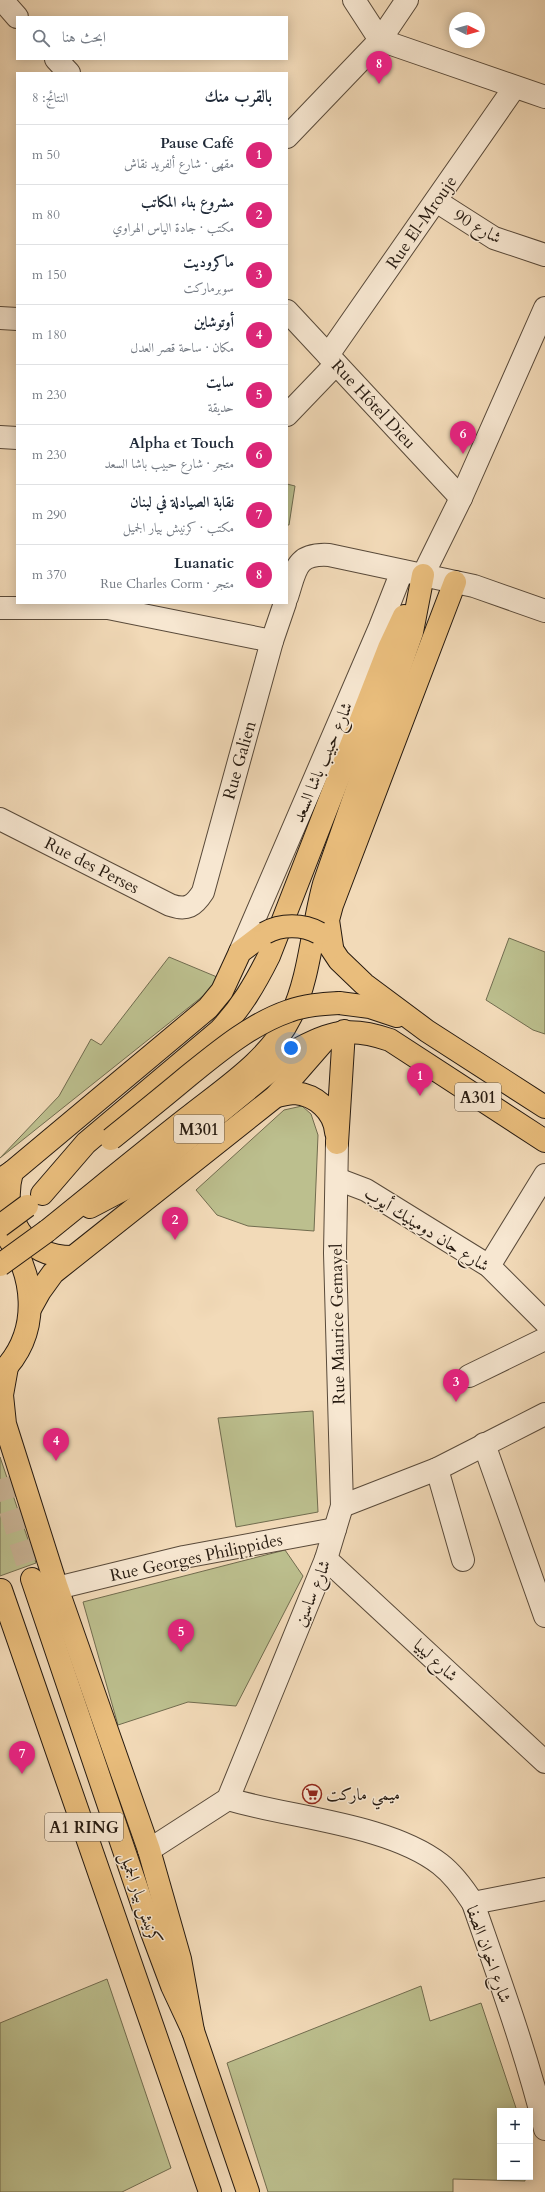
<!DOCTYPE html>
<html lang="ar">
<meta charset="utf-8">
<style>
body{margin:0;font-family:Cardo,Amiri,serif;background:#f2f2f3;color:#1f2937;direction:rtl}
.controls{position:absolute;right:12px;bottom:12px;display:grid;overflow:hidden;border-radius:0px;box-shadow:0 2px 10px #0003}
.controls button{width:36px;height:36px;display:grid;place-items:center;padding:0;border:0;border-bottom:1px solid #e0e1e3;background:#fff;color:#1f2937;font:20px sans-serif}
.compass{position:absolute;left:449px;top:12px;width:36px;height:36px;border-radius:50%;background:#fff;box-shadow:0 2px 10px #0003;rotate:95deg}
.you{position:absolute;left:291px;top:1048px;width:14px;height:14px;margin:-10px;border:3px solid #fff;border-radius:50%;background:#1a73e8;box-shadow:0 0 0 6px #1a73e833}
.badge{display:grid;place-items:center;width:26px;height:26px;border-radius:50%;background:#db2777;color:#fff;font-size:13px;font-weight:700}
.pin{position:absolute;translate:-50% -33px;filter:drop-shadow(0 1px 2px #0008)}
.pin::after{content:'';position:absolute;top:21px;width:14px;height:12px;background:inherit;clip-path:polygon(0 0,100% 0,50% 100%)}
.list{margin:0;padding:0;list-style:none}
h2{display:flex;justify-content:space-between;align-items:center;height:52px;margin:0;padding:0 16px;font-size:17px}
h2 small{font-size:13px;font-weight:400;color:#747a83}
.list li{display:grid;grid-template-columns:26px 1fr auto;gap:12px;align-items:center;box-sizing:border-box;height:60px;padding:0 16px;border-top:1px solid #e0e1e3}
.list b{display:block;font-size:15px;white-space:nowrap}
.list p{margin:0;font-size:13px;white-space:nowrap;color:#747a83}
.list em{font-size:13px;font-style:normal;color:#747a83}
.icon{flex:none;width:22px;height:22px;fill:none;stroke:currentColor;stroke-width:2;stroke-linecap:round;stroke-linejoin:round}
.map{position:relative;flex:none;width:545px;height:2192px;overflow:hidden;direction:ltr}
.search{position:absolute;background:#fff;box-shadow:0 2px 10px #0003;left:16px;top:16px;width:272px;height:44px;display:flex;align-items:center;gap:10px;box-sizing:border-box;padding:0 14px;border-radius:0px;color:#747a83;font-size:15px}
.panel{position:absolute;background:#fff;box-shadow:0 2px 10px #0003;left:16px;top:72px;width:272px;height:532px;border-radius:0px;direction:rtl}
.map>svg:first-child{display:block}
.green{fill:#bcbf8e;stroke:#716c4f}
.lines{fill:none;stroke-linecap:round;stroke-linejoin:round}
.highway-tunnel{stroke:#c9b496;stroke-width:22;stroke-dasharray:22 11;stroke-linecap:butt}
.minor-casing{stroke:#594a3a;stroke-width:24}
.highway-casing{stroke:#261a10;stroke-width:24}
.minor{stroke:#f7e7d1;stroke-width:22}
.highway{stroke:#e9bd7c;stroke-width:22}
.highway-bridge-casing{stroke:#261a10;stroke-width:24;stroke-linecap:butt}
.highway-bridge{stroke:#e9bd7c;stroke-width:22}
.labels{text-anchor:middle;stroke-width:3;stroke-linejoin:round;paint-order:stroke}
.shield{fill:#f7e7d1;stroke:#65584a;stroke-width:1}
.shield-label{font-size:16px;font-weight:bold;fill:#261a10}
.street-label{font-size:17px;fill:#261a10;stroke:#f7e7d1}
.poi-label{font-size:17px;fill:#261a10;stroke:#f7e7d1;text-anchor:start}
</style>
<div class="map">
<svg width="545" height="2192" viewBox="0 0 545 2192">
<rect width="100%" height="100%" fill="#f2dab8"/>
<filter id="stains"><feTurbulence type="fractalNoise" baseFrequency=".005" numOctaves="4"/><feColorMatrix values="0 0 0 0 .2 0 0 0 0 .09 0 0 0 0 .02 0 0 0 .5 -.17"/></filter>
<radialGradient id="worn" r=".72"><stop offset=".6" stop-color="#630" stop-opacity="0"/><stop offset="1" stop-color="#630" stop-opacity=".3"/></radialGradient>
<g class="green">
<path d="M287 484 295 486 289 525H287Z"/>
<path d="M509 938 545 952V1034L533 1030 486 1000Z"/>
<path d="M169 957 217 977 208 992 0 1158 59 1096 91 1039 101 1045Z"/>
<path d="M302 1106 311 1114 318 1135 314 1231 248 1226 217 1215 196 1190 284 1110Z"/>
<path d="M313 1411 318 1512 236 1527 218 1418Z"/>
<path d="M0 1457 36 1563 0 1576Z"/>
<path d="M285 1550 303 1576 236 1706 188 1702 118 1725 83 1602Z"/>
<path d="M107 1979 171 2168 122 2192H0V2023Z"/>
<path d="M421 1986 430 2021 481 2003 517 2111H500V2177H525V2181L453 2179V2192H268L227 2063Z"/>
</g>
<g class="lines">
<path class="highway-tunnel" d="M0 1479 32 1579"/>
<g class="minor-casing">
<g id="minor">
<path d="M2 0 17 17"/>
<path d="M354 0 380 40 545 97"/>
<path d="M56 59 69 73"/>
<path d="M287 137 380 40 407 0"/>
<path d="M436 201 494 238 545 255"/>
<path d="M287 311 461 498"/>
<path d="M0 318 17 319"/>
<path d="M328 355 514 88"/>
<path d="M287 415 336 364"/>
<path d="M0 437 17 438"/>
<path d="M423 575 461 498 545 308"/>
<path d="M287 597C296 570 295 553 329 555L474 586 545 611"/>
<path d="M0 608H108L272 641"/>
<path d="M0 819 170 905C187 911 194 906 203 892L272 641 285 603"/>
<path d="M240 952 380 627 402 571"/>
<path d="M337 1179 366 1190 489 1266 545 1322"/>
<path d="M489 1266 545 1175"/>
<path d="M469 1376 545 1339"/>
<path d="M484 1444 545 1616"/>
<path d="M437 1469 463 1560"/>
<path d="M342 1506 437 1469 545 1414"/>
<path d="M326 1559 545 1762"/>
<path d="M57 1588 184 1557 335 1529"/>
<path d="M228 1799C291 1818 388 1824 440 1864 453 1874 464 1889 473 1903 499 1978 526 2052 545 2129"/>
<path d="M149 1850 228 1799 326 1559 342 1506 335 1253 337 1143"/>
<path d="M473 1903 545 1889"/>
</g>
</g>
<g class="highway-casing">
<g id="highway">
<path d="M323 936 339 960 364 984 427 1031 545 1107"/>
<path d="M332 947 328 920 332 905 455 582"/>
<path d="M339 1003 370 1007 397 1016"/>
<path d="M276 1096C282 1095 289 1093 295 1093 316 1095 334 1111 336 1132"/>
<path d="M337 1143 344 1031"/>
<path d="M12 1172C0 1217 24 1257 72 1257"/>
<path d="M0 1180 12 1172 208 1008 222 991 240 952 265 933"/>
<path d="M42 1194 86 1143 219 1031C241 1008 255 984 269 956L389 648 404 616"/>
<path d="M90 1207 130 1186 293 1052C330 1031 350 1026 390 1040L545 1141"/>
<path d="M0 1227C36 1271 43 1332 0 1374"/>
<path d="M47 1231C93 1194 139 1156 186 1119 222 1090 270 1060 291 1016 310 977 312 927 324 884L412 632 423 575"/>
<path d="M30 1309 40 1291 53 1273 276 1096 324 1041"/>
<path d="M7 1367 2 1395 5 1424 57 1588 149 1850 180 1959 193 2031"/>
<path d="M32 1579 151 1930 172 1986 193 2031 248 2192"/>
<path d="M1 1590 210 2192"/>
</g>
</g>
<use href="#minor" class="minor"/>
<use href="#highway" class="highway"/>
<g class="highway-bridge-casing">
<g id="highway-bridge">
<path d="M265 933C281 924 303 924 319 933"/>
<path d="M111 1139C137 1118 162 1098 187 1077 218 1052 251 1024 289 1011 305 1005 322 1004 339 1003"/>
<path d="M0 1226 27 1206"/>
<path d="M0 1265 47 1231"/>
</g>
</g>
<use href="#highway-bridge" class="highway-bridge"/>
</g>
<defs>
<g id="supermarket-ring" transform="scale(1)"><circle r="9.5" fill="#f7e7d1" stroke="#8f2418" stroke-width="1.5"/><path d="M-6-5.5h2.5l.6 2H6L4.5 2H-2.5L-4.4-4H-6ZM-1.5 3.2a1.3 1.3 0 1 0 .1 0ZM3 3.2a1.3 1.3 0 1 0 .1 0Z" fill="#8f2418"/></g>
</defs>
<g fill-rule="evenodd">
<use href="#supermarket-ring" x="312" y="1794"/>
</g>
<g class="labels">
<g class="shield">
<rect x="455" y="1083" width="46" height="28" rx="3"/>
<rect x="174" y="1115" width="50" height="28" rx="3"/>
<rect x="45" y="1813" width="78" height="28" rx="3"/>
</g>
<g class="shield-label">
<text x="478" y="1103">A301</text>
<text x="199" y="1135">M301</text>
<text x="84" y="1833">A1 RING</text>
</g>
<g class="street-label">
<text transform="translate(421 222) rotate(-55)" y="6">Rue El-Mrouje</text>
<text transform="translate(478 226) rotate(30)" y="6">شارع 90</text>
<text transform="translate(374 404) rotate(47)" y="6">Rue Hôtel Dieu</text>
<text transform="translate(239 760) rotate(-74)" y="6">Rue Galien</text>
<text transform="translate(322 762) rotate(-67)" y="6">شارع حبيب باشا السعد</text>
<text transform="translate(92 865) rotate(27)" y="6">Rue des Perses</text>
<text transform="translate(427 1229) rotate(32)" y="6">شارع جان دومينيك أيوب</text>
<text transform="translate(337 1324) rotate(-91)" y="6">Rue Maurice Gemayel</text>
<text transform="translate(196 1557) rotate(-12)" y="6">Rue Georges Philippides</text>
<text transform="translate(312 1593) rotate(-68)" y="6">شارع ساسين</text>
<text transform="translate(436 1660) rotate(43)" y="6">شارع ليبيا</text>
<text transform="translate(141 1898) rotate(71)" y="6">كرنيش بيار الجميل</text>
<text transform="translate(489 1954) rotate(70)" y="6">شارع اخوان الصفا</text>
</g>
<g class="poi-label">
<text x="326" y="1800">ميمي ماركت</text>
</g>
</g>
<rect width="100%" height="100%" filter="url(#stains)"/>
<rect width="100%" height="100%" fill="url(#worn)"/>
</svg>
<div class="controls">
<button>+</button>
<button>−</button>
</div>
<svg class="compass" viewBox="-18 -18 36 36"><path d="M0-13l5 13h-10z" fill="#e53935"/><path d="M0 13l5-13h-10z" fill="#747a83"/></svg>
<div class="you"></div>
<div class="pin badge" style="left:420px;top:1096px">1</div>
<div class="pin badge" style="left:175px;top:1240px">2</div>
<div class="pin badge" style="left:456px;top:1402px">3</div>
<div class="pin badge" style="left:56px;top:1461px">4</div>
<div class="pin badge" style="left:181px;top:1652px">5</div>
<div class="pin badge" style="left:463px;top:454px">6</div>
<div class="pin badge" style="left:22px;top:1774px">7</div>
<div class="pin badge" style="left:379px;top:84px">8</div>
<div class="search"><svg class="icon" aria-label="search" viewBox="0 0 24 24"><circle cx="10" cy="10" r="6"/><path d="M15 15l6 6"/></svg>ابحث هنا</div>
<section class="panel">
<h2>بالقرب منك<small>النتائج: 8</small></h2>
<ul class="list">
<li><span class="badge">1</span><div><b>Pause Café</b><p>مقهى · شارع ألفريد نقاش</p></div><em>50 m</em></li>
<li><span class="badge">2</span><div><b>مشروع بناء المكاتب</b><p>مكتب · جادة الياس الهراوي</p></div><em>80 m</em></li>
<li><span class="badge">3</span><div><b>ماكروديت</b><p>سوبرماركت</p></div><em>150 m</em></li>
<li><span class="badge">4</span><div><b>أوتوشاين</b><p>مكان · ساحة قصر العدل</p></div><em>180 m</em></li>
<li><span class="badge">5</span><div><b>سايت</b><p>حديقة</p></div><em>230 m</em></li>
<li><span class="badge">6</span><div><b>Alpha et Touch</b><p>متجر · شارع حبيب باشا السعد</p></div><em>230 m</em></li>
<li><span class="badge">7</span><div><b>نقابة الصيادلة في لبنان</b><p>مكتب · كرنيش بيار الجميل</p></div><em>290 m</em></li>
<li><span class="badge">8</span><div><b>Luanatic</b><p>متجر · Rue Charles Corm</p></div><em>370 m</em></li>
</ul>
</section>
</div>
